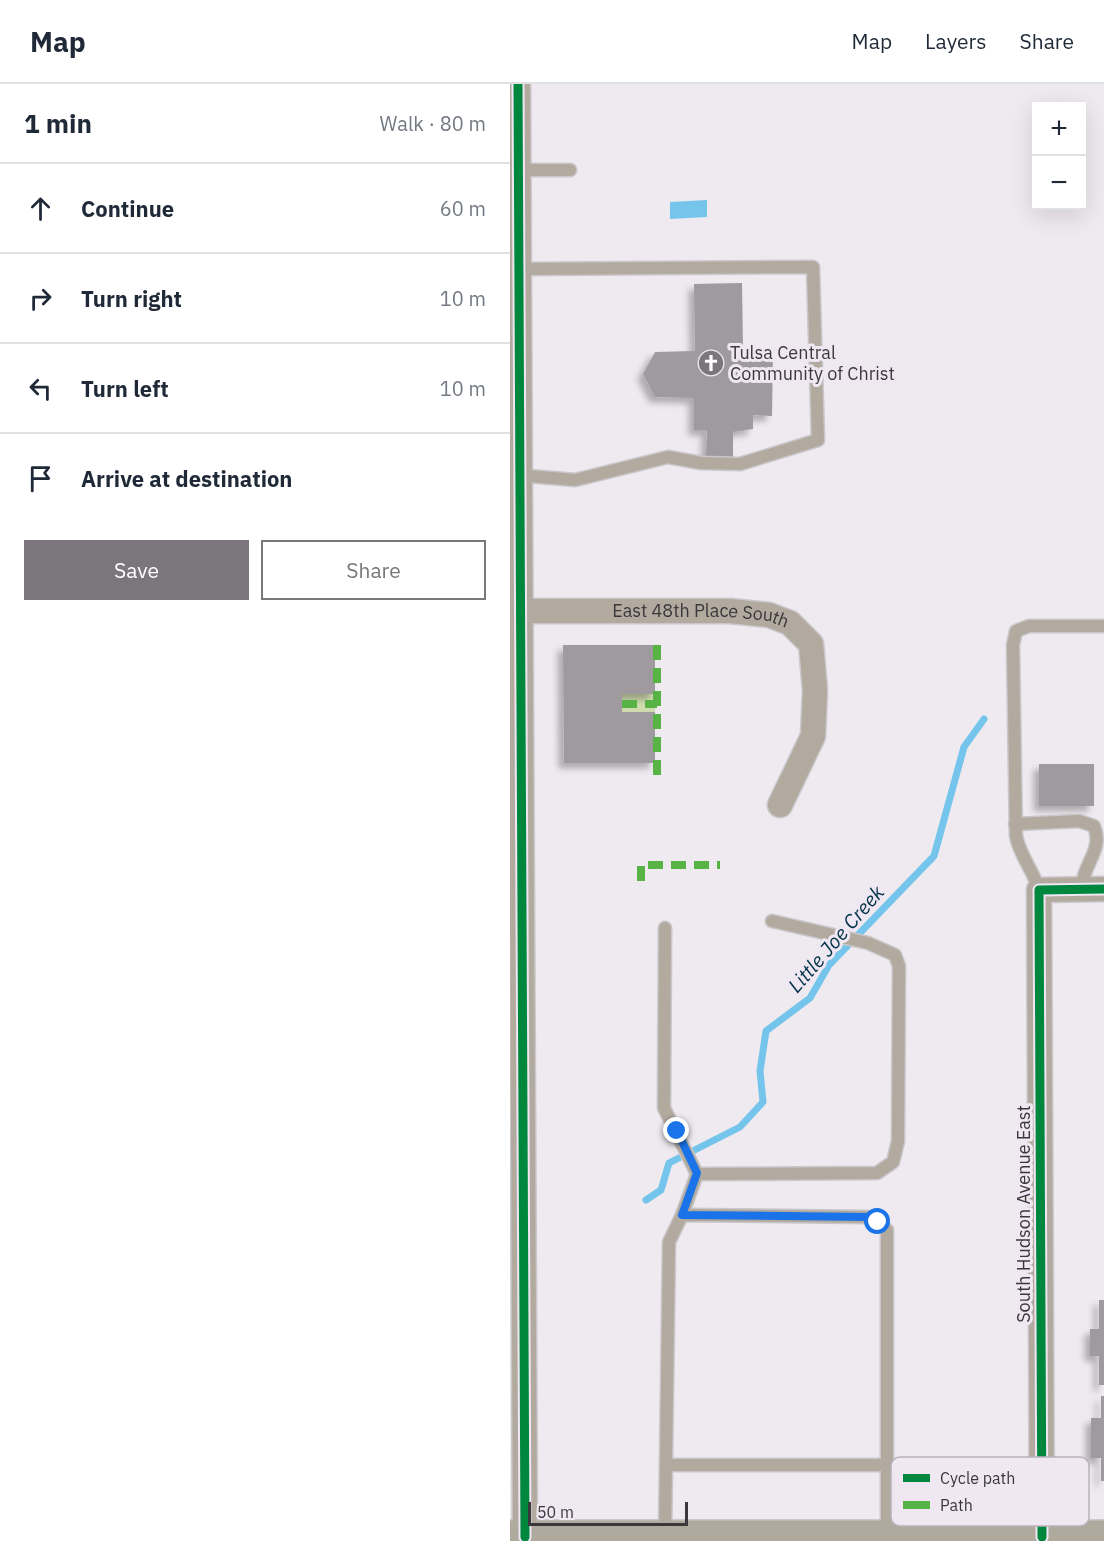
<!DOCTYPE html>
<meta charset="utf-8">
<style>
body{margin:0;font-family:"IBM Plex Sans",sans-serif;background:#f6f6f7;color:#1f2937}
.controls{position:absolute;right:18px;top:18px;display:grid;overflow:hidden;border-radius:0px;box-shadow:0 6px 24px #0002}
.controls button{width:54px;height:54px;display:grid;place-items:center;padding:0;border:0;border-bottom:2px solid #e0e1e3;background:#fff;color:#1f2937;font:30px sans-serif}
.scale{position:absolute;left:18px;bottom:15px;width:160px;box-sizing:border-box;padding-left:6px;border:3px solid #3b383c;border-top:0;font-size:16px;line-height:21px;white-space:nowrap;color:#3b383c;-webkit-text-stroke:4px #efe7f2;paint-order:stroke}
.stop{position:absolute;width:18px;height:18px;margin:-14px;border:4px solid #1a73e8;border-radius:50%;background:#fff}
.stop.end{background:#1a73e8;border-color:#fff;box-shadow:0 2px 6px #0008}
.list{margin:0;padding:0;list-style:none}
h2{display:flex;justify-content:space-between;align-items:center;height:78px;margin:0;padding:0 24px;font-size:26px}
h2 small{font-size:20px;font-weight:400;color:#747a83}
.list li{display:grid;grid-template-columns:39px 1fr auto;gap:18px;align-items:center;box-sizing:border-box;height:90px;padding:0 24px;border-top:2px solid #e0e1e3}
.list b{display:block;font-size:22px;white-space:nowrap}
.list em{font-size:20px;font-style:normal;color:#747a83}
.actions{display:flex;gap:12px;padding:18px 24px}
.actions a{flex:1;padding:14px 0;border:2px solid #7a767b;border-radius:0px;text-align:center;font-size:21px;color:#7a767b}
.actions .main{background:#7a767b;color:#fff}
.icon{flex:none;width:33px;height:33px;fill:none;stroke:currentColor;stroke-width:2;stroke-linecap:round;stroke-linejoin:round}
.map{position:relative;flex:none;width:594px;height:1457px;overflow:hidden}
header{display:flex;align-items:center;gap:36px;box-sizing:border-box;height:84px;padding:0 30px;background:#fff;border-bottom:2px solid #e0e1e3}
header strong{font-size:28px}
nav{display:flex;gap:33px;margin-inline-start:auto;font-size:21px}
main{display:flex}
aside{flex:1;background:#fff}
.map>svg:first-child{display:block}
.green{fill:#d1dbaf}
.water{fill:#75c4ec}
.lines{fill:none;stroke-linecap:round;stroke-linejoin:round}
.stream{stroke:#75c4ec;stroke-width:7}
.building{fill:#9e9a9e;filter:url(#shadow)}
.lane-casing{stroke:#c9c7ca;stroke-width:15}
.street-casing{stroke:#c9c7ca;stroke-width:27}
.secondary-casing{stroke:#c9c7ca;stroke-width:36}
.lane{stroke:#b2aa9f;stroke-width:12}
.street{stroke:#b2aa9f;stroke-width:24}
.secondary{stroke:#afa99e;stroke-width:33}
.quiet{stroke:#57b346;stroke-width:8;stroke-dasharray:15 8;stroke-linecap:butt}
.cycleway-casing{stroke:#efe7f2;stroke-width:13}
.cycleway{stroke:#00873e;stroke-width:9}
.route{stroke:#1a73e8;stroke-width:8}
.labels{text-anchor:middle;stroke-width:6;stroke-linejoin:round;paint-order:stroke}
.poi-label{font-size:18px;fill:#3b383c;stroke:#efe7f2;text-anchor:start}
.street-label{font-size:18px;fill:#3b383c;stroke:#efe7f2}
.water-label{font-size:20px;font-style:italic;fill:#003348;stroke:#efe7f2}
.key{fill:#efe7f2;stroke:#b9b2bb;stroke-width:1.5}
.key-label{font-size:16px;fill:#3b383c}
</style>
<header>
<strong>Map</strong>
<nav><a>Map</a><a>Layers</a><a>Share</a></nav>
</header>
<main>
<aside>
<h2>1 min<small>Walk · 80 m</small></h2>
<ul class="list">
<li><svg class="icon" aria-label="ahead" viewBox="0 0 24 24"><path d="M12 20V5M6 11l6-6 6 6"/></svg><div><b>Continue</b></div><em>60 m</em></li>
<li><svg class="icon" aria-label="right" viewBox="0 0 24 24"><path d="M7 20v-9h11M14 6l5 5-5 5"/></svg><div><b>Turn right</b></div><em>10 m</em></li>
<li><svg class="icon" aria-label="left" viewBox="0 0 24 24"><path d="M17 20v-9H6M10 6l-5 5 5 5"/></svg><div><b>Turn left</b></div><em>10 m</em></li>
<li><svg class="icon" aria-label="arrive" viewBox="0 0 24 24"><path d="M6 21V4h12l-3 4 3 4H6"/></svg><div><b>Arrive at destination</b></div></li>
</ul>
<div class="actions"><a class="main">Save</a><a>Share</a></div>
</aside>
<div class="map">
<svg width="594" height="1457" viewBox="0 0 594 1457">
<defs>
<filter id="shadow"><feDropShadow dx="-5.5" dy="5.5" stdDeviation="3" flood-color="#0004"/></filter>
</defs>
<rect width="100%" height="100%" fill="#eeeaef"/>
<rect class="green" x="112" y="610" width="33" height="18"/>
<path class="water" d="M197 116V133L160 135V118Z"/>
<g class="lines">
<path class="stream" d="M136 1116 151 1106 159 1079 230 1043 253 1018 250 987 256 947 300 914 319 881 424 772 454 663 474 635"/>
</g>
<g class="building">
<path d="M232 199 233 265H263L262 332 243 331V345L223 348V374L196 373 197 346H184V314L145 313 133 290 145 268 185 267 184 200Z"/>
<path d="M53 561H145V610H112V628H145V679H54Z"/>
<rect x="529" y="680" width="55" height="42"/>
<path d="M589 1216H594V1301H589V1272H580V1245H589Z"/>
<path d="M591 1312H594V1397H591V1374H581V1334H591Z"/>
</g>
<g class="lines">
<g class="lane-casing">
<g id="lane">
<path d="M9 86H60"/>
<path d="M7 391 65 396 158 373 191 379 230 380 308 356 303 183 9 185"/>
<path d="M505 740 569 737 584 742C594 767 572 780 572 805"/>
<path d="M529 806C523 786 510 772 506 752L503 561 506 547 519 542H594"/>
<path d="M155 844 154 1024 187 1090"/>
<path d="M172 1131 187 1090 367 1089 383 1078 388 1057 389 882 385 871 358 859 262 837"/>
<path d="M156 1381H377"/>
<path d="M155 1452 159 1158 172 1131 360 1133 377 1146V1453"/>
</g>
</g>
<g class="street-casing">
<g id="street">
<path d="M8 0 15 1453"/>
<path id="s1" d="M11 527H220L259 531 280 539 301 560 305 606 303 652 270 721"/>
<path d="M532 1453 529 806 594 805"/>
</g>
</g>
<g class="secondary-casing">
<path id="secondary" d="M0 1453H594"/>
</g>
<use href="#lane" class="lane"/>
<use href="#street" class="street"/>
<use href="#secondary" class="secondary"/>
<g class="quiet">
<path d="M147 561V692"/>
<path d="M112 620H147"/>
<path d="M131 797V781H210"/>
</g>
<g class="cycleway-casing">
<g id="cycleway">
<path d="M8 0 15 1453"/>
<path d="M532 1453 529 806 594 805"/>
</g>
</g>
<use href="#cycleway" class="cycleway"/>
</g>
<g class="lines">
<path class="route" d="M167 1047 187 1089 172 1131 360 1133 368 1138"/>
</g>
<defs>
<g id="church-disc" transform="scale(1.35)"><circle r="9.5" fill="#7a767b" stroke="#efe7f2"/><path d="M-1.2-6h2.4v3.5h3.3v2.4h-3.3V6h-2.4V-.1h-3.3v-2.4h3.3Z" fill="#fff"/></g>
</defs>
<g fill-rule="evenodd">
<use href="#church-disc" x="201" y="279"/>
</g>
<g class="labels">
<g class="poi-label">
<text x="220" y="275">Tulsa Central<tspan x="220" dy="21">Community of Christ</tspan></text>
</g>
<g class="street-label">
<text dy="6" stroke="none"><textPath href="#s1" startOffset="180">East 48th Place South</textPath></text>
<text transform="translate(514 1130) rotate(-90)" y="6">South Hudson Avenue East</text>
</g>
<g class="water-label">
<text transform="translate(326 855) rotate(-49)" y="7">Little Joe Creek</text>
</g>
</g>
<rect x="381" y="1373" width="198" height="69" rx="9" class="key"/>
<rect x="393" y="1390" width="27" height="8" fill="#00873e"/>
<rect x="393" y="1417" width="27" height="8" fill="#57b346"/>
<g class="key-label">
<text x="430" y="1400">Cycle path</text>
<text x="430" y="1427">Path</text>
</g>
</svg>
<div class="controls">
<button>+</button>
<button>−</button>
</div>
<div class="scale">50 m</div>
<div class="stop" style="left:368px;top:1138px"></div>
<div class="stop end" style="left:167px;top:1047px"></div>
</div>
</main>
